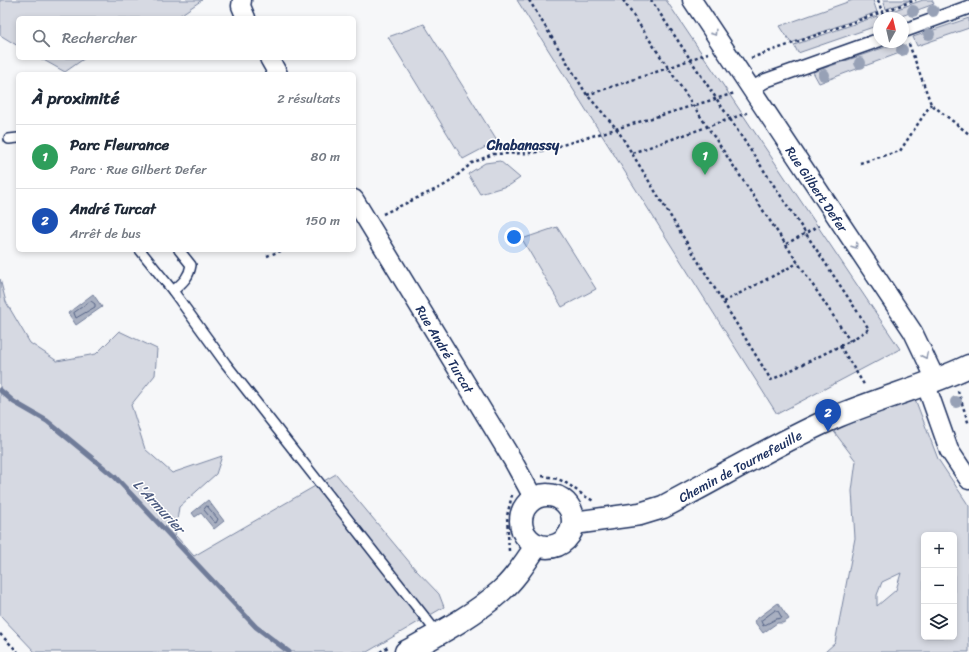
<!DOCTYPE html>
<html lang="fr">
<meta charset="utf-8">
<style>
body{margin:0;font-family:Sriracha,sans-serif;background:#f2f2f3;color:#1f2937}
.controls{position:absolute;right:12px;bottom:12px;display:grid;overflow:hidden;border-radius:6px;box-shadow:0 2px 6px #0003}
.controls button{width:36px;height:36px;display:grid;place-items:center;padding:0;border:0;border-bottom:1px solid #e0e1e3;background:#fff;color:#1f2937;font:20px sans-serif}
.compass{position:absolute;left:873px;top:12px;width:36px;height:36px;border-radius:50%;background:#fff;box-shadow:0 2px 6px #0003;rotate:8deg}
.you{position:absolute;left:514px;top:237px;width:14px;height:14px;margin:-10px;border:3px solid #fff;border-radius:50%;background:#1a73e8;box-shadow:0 0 0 6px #1a73e833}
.badge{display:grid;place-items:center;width:26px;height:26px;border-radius:50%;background:#b45309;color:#fff;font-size:13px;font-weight:700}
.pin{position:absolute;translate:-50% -33px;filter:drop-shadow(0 1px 2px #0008)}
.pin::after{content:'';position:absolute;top:21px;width:14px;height:12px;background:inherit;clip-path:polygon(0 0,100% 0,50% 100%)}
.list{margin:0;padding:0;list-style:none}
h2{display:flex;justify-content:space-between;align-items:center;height:52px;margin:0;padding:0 16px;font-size:17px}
h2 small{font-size:13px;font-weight:400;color:#747a83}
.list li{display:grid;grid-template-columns:26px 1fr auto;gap:12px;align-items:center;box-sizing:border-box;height:64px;padding:0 16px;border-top:1px solid #e0e1e3}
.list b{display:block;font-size:15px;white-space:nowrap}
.list p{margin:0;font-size:13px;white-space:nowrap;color:#747a83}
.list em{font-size:13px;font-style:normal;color:#747a83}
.icon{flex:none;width:22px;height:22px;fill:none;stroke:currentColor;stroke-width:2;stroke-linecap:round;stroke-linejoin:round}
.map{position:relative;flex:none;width:969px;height:652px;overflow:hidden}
.search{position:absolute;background:#fff;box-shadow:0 2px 6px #0003;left:16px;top:16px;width:340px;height:44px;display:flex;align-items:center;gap:10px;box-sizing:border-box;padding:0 14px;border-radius:6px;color:#747a83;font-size:15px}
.panel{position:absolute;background:#fff;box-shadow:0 2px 6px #0003;left:16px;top:72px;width:340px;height:180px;border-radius:6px}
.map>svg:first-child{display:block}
.green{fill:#d6d9e2;stroke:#7884a0;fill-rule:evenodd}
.water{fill:#a9b0c1;stroke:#707c99}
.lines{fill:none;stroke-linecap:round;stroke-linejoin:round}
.shore{stroke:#546386;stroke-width:1}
.stream{stroke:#707c99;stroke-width:5}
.service-casing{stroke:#1b2f5e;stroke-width:12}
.pedestrian-casing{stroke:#1b2f5e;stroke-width:16}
.minor-casing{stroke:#1b2f5e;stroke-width:21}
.tertiary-casing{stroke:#1b2f5e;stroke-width:25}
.path{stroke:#1b2f5e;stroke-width:2.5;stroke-dasharray:3 3;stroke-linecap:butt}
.service{stroke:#fff;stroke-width:9}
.pedestrian{stroke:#fff;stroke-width:13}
.minor{stroke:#fff;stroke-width:18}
.tertiary{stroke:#fff;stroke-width:22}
.tree{fill:#97a1b6}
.oneway{stroke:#8d97ae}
.labels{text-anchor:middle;stroke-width:3;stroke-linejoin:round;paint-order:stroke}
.street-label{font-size:13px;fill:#1b2f5e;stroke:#fff}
.neighbourhood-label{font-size:14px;font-weight:bold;fill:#1b2f5e;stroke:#fff}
.water-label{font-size:14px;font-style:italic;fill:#4d5c81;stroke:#fff}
</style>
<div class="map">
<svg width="969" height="652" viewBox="0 0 969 652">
<rect width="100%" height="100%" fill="#f6f7f9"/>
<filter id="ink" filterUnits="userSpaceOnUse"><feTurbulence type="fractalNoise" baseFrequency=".025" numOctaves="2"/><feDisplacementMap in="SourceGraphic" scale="8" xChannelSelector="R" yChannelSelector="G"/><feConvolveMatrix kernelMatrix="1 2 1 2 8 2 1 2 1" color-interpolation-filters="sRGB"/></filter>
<g filter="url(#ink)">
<g class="green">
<path d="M0 0H202L176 18H18V46L0 35Z"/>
<path d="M517 0H666L900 349 777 414Z"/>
<path d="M853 0H873L877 12 791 43 780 26Z"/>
<path d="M883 0H911L886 9Z"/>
<path d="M923 0H932L934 4 896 18H892L889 12Z"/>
<path d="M877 16 879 25 798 53 794 45Z"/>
<path d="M969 18V28L917 46 913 37Z"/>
<path d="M424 24 497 141 463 159 388 37Z"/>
<path d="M900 42H902L905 51 819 83 813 72Z"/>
<path d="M40 58H85L65 72Z"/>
<path d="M500 161 520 178 510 185 480 194 468 174 485 163Z"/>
<path d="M557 227 596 289 562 307 522 239Z"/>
<path d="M0 279 6 302 30 343 57 361 96 354 119 331 157 349 155 375 131 405 145 449 172 473 222 456 216 474 179 507 175 535 194 556 336 474 416 570 439 594 444 607 367 652H35L0 615Z"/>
<path d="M915 399 938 459 969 506V652H825L835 643 855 538 852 491 856 461 832 429ZM924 535H954V637H924ZM901 573 896 590 877 606V595L882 582Z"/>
</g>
<g class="water">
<path d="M93 294 102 307 76 325 68 313Z"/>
<path d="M208 500 224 521 214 529 201 513 195 517 192 513Z"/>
<path d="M778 603 789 619 783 623H777L763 633 754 621Z"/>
</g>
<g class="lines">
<g class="shore">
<path d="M91 301 95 304V307L76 318 74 313Z"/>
<path d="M207 506 218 519 216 523 214 522 204 510Z"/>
<path d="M776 610 778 611 782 618 776 619 763 626 761 621Z"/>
</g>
<path class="stream" d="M0 390 14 402 47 421 115 477 256 627 289 652"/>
<g class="service-casing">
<g id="service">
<path d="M9 139 18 138"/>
<path d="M140 250 173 291 226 364 438 634"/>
<path d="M173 291C182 283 189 278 191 265L179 250"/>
</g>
</g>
<g class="pedestrian-casing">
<g id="pedestrian">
<path d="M903 31 969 7"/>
<path d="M751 89 767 80 879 40"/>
</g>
</g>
<g class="minor-casing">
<g id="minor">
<path d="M242 0 241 6 246 18"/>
<path d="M692 0 913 332 936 380"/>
<path d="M269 58 278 74"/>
<path d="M354 199 512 459 534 499"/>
<path d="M926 385 949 450 969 480"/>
</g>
</g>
<g class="tertiary-casing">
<g id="tertiary">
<circle cx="547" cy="521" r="26"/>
<path d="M574 523 640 514 663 507C721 477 778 442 838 416 881 398 927 386 969 366"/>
<path d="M406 652C438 634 473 616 501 591 516 578 526 561 537 545"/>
</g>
</g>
<g class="path">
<path d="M529 0 587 95 617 129 771 380 850 341 869 329 651 0"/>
<path d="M623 0 850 341"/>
<path d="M878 0 884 18"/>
<path d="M909 44 931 104 969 134"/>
<path d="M751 58 916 0"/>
<path d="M587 95 668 68 708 53"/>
<path d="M632 153 747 113"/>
<path d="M860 163 900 151 931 104"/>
<path d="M383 214 447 184 472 163 493 154 533 153 549 149 735 93"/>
<path d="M786 244 819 226"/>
<path d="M267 256 283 250"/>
<path d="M723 302 798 263"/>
<path d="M840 346 865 386"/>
<path d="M958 391 969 425"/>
<path d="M542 476C569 478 572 491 594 501"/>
<path d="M509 551 507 516 512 495"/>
<path d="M0 634 18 652"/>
<path d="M380 652 388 647"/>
</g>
<use href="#service" class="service"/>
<use href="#pedestrian" class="pedestrian"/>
<use href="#minor" class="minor"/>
<use href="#tertiary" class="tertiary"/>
</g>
<g class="tree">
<circle cx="913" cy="11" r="6"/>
<circle cx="933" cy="11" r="6"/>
<circle cx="929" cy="34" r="6"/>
<circle cx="902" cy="50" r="6"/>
<circle cx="860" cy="63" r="6"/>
<circle cx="824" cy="75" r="6"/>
<circle cx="956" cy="402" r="6"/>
</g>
<defs><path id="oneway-chevron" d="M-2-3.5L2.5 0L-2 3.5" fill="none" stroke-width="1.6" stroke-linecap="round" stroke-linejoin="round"/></defs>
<g class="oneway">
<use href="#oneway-chevron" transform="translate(714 33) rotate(57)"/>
<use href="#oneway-chevron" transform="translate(855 246) rotate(56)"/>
<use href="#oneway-chevron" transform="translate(925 356) rotate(64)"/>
</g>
</g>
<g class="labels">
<g class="street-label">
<text transform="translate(817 189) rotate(56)" y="5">Rue Gilbert Defer</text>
<text transform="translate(445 349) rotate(59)" y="5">Rue André Turcat</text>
<text transform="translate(740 466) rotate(-28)" y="5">Chemin de Tournefeuille</text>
</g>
<g class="neighbourhood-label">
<text x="523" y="150">Chabanassy</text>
</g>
<g class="water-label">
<text transform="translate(159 506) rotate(47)" y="5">L'Armurier</text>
</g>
</g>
</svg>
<div class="controls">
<button>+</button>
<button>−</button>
<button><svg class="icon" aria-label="layers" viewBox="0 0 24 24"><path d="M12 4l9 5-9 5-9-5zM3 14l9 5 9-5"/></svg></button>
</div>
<svg class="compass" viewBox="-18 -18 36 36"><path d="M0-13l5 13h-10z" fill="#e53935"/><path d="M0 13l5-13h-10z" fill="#747a83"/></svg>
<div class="you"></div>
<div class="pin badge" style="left:705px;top:175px;background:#2e9e5b">1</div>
<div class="pin badge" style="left:828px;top:432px;background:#1a4fb4">2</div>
<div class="search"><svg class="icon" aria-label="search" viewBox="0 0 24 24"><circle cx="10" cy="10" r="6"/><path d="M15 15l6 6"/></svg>Rechercher</div>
<section class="panel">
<h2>À proximité<small>2 résultats</small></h2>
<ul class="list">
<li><span class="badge" style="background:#2e9e5b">1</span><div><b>Parc Fleurance</b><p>Parc · Rue Gilbert Defer</p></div><em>80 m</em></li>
<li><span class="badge" style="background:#1a4fb4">2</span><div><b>André Turcat</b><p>Arrêt de bus</p></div><em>150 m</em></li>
</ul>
</section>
</div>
